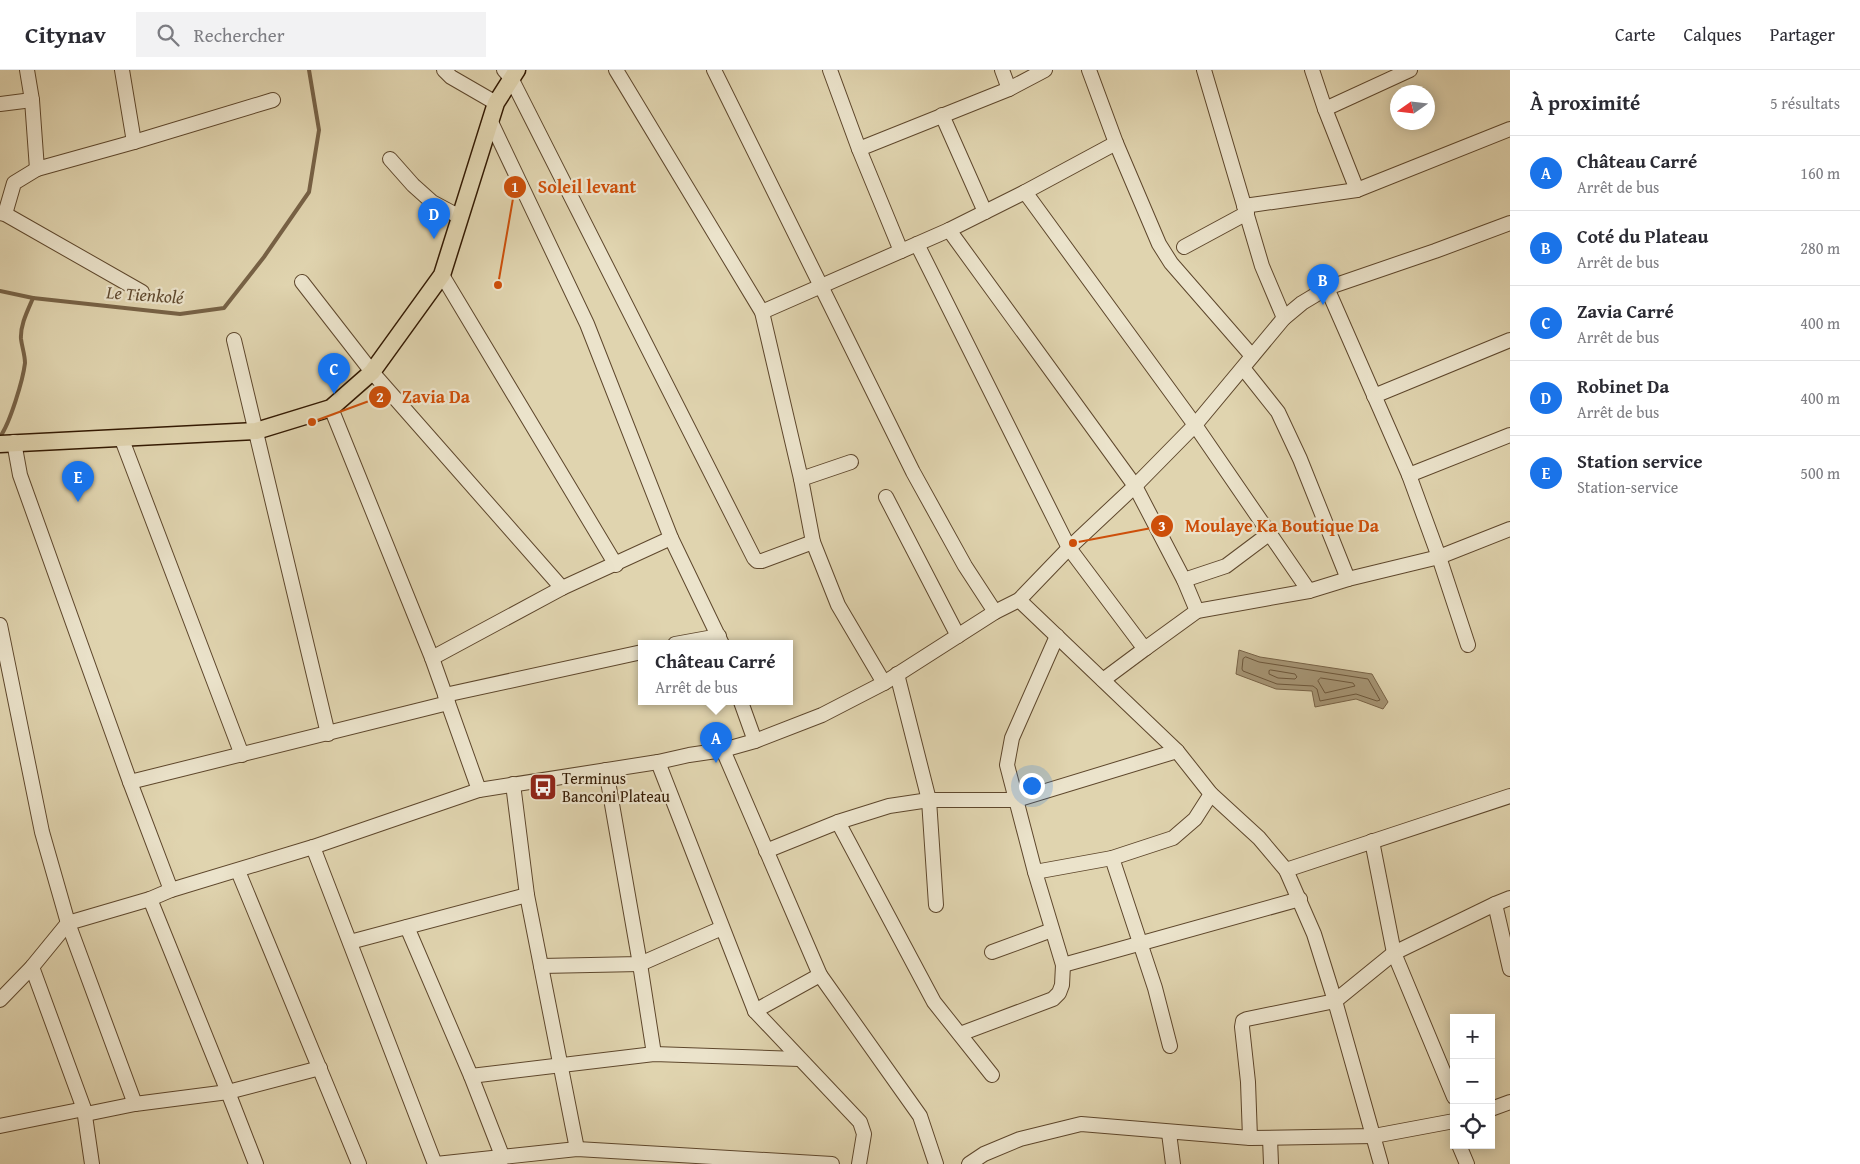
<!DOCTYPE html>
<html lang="fr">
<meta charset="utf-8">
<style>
body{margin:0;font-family:"Gentium Book Plus",serif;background:#f2f2f3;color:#2b2b33}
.controls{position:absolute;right:15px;bottom:15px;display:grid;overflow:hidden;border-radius:0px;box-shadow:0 2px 12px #0003}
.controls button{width:45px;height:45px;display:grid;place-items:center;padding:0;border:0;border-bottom:1px solid #e1e1e2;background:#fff;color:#2b2b33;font:25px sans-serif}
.compass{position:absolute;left:1390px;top:15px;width:45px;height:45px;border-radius:50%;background:#fff;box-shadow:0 2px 12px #0003;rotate:256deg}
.you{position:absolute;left:1031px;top:715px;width:18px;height:18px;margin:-12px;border:4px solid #fff;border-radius:50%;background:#1a73e8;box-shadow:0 0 0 8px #1a73e833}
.badge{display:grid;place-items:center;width:32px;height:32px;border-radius:50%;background:#1a73e8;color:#fff;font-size:16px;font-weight:700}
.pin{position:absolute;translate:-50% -41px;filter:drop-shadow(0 1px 2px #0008)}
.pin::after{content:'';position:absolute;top:26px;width:18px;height:15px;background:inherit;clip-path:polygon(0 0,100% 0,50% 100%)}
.popup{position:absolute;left:638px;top:570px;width:155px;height:65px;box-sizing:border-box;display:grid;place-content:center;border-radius:0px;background:#fff;filter:drop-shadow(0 1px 4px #0005);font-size:16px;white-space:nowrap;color:#7c7c81}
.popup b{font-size:19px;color:#2b2b33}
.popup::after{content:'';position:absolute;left:50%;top:100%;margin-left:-10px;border:10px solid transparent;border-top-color:#fff}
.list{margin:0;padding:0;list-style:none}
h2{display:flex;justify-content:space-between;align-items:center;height:65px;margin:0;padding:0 20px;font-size:21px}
h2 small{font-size:16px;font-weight:400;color:#7c7c81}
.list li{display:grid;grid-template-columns:32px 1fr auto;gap:15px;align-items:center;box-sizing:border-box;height:75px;padding:0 20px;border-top:1px solid #e1e1e2}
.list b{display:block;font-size:19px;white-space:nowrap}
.list p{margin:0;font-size:16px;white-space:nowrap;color:#7c7c81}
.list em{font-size:16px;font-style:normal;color:#7c7c81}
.icon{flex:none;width:28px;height:28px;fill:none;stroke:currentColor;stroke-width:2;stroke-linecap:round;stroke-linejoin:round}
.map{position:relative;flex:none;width:1510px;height:1094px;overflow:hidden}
header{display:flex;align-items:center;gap:30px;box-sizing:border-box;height:70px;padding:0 25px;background:#fff;border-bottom:1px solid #e1e1e2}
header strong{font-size:24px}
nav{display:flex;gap:28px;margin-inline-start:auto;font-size:18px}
.search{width:350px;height:45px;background:#f2f2f3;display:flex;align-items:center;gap:12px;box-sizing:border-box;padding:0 18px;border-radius:0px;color:#7c7c81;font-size:19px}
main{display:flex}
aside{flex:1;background:#fff}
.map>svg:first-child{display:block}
.water{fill:#a59474;stroke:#776246}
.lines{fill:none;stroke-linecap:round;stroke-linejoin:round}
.shore{stroke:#6c563a;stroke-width:1}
.stream{stroke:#776246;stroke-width:4}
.minor-casing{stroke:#5e472c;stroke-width:16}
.major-casing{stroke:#321801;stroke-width:19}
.minor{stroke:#ebe3cb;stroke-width:14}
.major{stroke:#e0d4af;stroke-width:16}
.labels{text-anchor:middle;stroke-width:4.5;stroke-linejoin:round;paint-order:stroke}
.poi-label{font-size:16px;fill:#321801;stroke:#ebe3cb;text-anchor:start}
.water-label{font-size:18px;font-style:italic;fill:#604a2f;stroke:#ebe3cb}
.leader{fill:none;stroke:#cd4f0a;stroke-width:2}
.callout-dot{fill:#cd4f0a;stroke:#ebe3cb;stroke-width:2}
.mark-label{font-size:15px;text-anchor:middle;font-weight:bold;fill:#fff}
.callout-label{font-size:18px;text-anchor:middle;font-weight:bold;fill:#cd4f0a;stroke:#ebe3cb;stroke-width:4.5;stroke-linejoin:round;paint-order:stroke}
</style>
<header>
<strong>Citynav</strong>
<div class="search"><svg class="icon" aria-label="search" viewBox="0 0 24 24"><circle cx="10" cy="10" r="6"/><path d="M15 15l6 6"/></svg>Rechercher</div>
<nav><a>Carte</a><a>Calques</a><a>Partager</a></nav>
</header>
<main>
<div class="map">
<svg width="1510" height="1094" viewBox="0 0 1510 1094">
<rect width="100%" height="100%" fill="#e0d4af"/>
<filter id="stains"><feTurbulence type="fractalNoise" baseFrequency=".004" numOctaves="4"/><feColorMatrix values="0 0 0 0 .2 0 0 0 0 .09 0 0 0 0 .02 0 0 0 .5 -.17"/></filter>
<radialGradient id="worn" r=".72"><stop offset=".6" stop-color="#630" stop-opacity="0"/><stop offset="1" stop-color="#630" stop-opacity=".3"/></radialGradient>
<path class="water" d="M1239 580 1260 587 1372 604 1388 632 1383 639 1356 629 1315 637 1312 621 1276 619 1236 604Z"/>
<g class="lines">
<g class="shore">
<path d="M1246 587 1259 592 1368 609 1380 630 1377 631 1356 624 1320 631 1317 619 1313 616 1277 614 1243 601 1242 599 1243 589Z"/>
<path d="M1271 600 1295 604 1297 607 1295 609 1278 608 1269 604V601Z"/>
<path d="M1321 608 1353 613 1355 616 1325 623 1318 611Z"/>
</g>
<g class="stream">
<path d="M0 221 33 228"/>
<path d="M0 367C10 353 23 310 25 293 25 285 22 277 21 269 20 255 28 240 33 228L180 244 224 238 264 187 309 122 319 60 309 0"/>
</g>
<g class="minor-casing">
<g id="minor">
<path d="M27 0 32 30 37 99 134 72 273 30"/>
<path d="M122 0 134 72"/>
<path d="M444 0 451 7 496 33"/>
<path d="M504 0 511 8 754 488 757 491H762L813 472"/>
<path d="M616 0 762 242 801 409 813 472 838 535 884 613"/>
<path d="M714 0 913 402 965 496 995 542"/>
<path d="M830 0 859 79 901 181"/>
<path d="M1002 0 1009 19"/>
<path d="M1089 0 1116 73 1159 174 1171 193 1252 286"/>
<path d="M1204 0 1262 196 1284 248"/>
<path d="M1312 0 1325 39 1357 120"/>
<path d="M0 34 32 30"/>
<path d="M1325 39 1410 0"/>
<path d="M942 45 985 142"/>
<path d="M490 50 587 254 671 468 722 574"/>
<path d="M859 79 1009 19 1045 0"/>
<path d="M390 89 413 115 432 132 460 147"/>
<path d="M1025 122 1195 355 1309 521"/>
<path d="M1244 136 1357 120 1510 59"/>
<path d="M0 143 5 144 142 222"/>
<path d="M5 144 14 113 37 99"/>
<path d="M949 160 1135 416 1184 510 1197 541"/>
<path d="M917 174 1069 478 1141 574 1146 578 1197 541 1309 521 1348 509 1439 487 1510 459"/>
<path d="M1184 177 1247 143"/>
<path d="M442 205 616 495"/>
<path d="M302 212 372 302 562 518"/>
<path d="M1327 218 1409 405 1439 487 1468 575"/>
<path d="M762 242 949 160 1025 122 1116 73"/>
<path d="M234 270 328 664"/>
<path d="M1243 298 1278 342 1300 389 1348 509"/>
<path d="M1374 326 1510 270"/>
<path d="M331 338 432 588 479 720"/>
<path d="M121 367 242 685"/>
<path d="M14 372 20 405 130 712 171 820"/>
<path d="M1409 405 1510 365"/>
<path d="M801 409 851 392"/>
<path d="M886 427 958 566"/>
<path d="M1184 510 1226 496 1270 463"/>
<path d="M1019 530 1177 681 1211 724 1259 768 1286 800 1314 864 1335 931 1381 1094"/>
<path d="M0 555 42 762 68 853 135 1034"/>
<path d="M675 574 719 566"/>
<path d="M432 588 562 518 671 468"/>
<path d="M897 604 929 730 936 835"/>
<path d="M1103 610 1146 578"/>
<path d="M445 625 642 582"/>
<path d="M741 632 755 671"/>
<path d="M723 680 820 905 920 1046 936 1094"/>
<path d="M658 692 755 941 860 1052 864 1064 859 1094"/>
<path d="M606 700 640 894 654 984"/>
<path d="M130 712 448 633"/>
<path d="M513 714 527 825 577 1079"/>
<path d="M838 752 934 932 992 1005"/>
<path d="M1372 771 1394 883 1454 1027"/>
<path d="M313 777 435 1094"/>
<path d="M766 781 838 752 889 736 929 730H1016L1177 681"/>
<path d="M1112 788 1155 918 1170 976"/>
<path d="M1286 800 1510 726"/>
<path d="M238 801 359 1094"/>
<path d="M1035 802 1112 788 1173 768 1195 749 1211 724"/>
<path d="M150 829 228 1022 256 1094"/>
<path d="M1495 834 1510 899"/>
<path d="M407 857 471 1006 503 1088"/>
<path d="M350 872 527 825"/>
<path d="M992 882 1052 860"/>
<path d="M1063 895 1300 829"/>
<path d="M541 896 640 894 722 858"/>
<path d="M32 897 84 1039 92 1094"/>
<path d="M0 930 32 897 68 853 150 829 171 820 313 777 479 720 658 692 689 685 723 680 755 671 822 645 884 613 995 542 1019 530 1069 478 1135 416 1195 355 1284 248 1302 233 1327 218 1435 181 1510 153"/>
<path d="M755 941 820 905"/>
<path d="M960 964 1053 929 1059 923 1062 915 1063 895 1035 802 1007 695 1012 668 1057 566"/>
<path d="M471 1006 654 984 799 989"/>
<path d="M1491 1039 1510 1032"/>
<path d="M86 1044 135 1034 228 1022 320 998"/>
<path d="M0 1056 84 1039"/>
<path d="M1169 1063 1173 1094"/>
<path d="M1250 1068 1248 1012 1242 957 1243 951 1247 949 1335 931 1394 883 1495 834 1510 828"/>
<path d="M1270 1068 1271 1094"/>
<path d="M1459 1075 1467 1094"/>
<path d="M436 1094 577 1079 832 1094"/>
<path d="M969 1094 984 1084 1020 1069 1081 1054 1250 1068 1374 1066 1454 1051"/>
</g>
</g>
<g class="major-casing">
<path id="major" d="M0 374 256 361 331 338 372 302 442 205 496 33 517 0"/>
</g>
<use href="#minor" class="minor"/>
<use href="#major" class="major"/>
</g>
<defs>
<g id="bus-square" transform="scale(1.4375)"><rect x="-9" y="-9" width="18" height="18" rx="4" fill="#8f2418" stroke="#ebe3cb"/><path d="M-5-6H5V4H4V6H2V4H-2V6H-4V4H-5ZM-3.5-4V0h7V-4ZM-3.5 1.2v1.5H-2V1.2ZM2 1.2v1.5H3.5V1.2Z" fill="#fff"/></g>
</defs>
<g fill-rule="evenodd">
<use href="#bus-square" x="543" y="717"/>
</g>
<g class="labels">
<g class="poi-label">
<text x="562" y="714">Terminus<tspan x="562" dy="18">Banconi Plateau</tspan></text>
</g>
<g class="water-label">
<text transform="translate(145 225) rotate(4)" y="6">Le Tienkolé</text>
</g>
</g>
<path class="leader" d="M498 215L515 117M312 352L380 327M1073 473L1162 456"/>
<g class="callout-dot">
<circle cx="498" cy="215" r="5"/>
<circle cx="312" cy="352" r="5"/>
<circle cx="1073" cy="473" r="5"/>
<circle cx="515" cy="117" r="12"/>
<circle cx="380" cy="327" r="12"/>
<circle cx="1162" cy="456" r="12"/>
</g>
<g class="mark-label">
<text x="515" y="122">1</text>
<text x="380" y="332">2</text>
<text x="1162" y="461">3</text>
</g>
<g class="callout-label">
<text x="587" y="123">Soleil levant</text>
<text x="436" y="333">Zavia Da</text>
<text x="1282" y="462">Moulaye Ka Boutique Da</text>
</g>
<rect width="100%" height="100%" filter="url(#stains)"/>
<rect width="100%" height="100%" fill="url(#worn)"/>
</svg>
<div class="controls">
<button>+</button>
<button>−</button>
<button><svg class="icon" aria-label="locate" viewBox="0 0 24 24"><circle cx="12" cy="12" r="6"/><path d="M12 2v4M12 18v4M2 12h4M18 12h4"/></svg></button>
</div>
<svg class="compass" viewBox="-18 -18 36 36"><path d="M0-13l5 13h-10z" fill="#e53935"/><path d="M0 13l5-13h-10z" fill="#7c7c81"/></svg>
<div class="you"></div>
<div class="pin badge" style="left:716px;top:693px">A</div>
<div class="popup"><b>Château Carré</b>Arrêt de bus</div>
<div class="pin badge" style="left:1323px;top:235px">B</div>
<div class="pin badge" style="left:334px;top:324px">C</div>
<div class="pin badge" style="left:434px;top:169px">D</div>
<div class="pin badge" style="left:78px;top:432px">E</div>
</div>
<aside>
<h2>À proximité<small>5 résultats</small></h2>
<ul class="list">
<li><span class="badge">A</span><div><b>Château Carré</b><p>Arrêt de bus</p></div><em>160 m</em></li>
<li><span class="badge">B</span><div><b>Coté du Plateau</b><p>Arrêt de bus</p></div><em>280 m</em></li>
<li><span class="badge">C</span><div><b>Zavia Carré</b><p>Arrêt de bus</p></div><em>400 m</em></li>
<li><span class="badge">D</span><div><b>Robinet Da</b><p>Arrêt de bus</p></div><em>400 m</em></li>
<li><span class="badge">E</span><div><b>Station service</b><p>Station-service</p></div><em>500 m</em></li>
</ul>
</aside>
</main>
